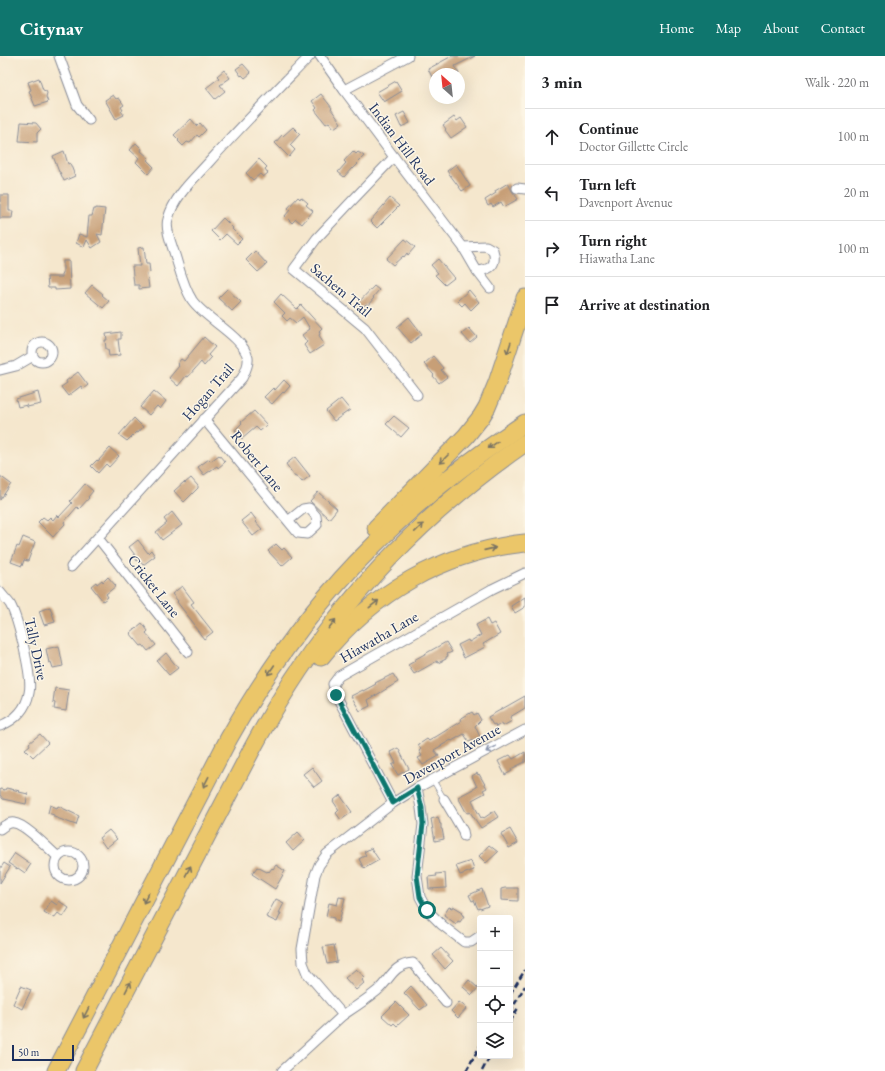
<!DOCTYPE html>
<meta charset="utf-8">
<style>
body{margin:0;font-family:"EB Garamond",serif;background:#f2f2f2;color:#202124}
.controls{position:absolute;right:12px;bottom:12px;display:grid;overflow:hidden;border-radius:4px;box-shadow:0 4px 16px #0002}
.controls button{width:36px;height:36px;display:grid;place-items:center;padding:0;border:0;border-bottom:1px solid #e0e0e0;background:#fff;color:#202124;font:20px sans-serif}
.compass{position:absolute;left:429px;top:12px;width:36px;height:36px;border-radius:50%;background:#fff;box-shadow:0 4px 16px #0002;rotate:333deg}
.scale{position:absolute;left:12px;bottom:10px;width:62px;box-sizing:border-box;padding-left:4px;border:2px solid #1b2f5e;border-top:0;font-size:11px;line-height:14px;white-space:nowrap;color:#1b2f5e;-webkit-text-stroke:3px #fcf5e5;paint-order:stroke}
.stop{position:absolute;width:12px;height:12px;margin:-9px;border:3px solid #0f766e;border-radius:50%;background:#fff}
.stop.end{background:#0f766e;border-color:#fff;box-shadow:0 1px 4px #0008}
.list{margin:0;padding:0;list-style:none}
h2{display:flex;justify-content:space-between;align-items:center;height:52px;margin:0;padding:0 16px;font-size:17px}
h2 small{font-size:13px;font-weight:400;color:#757577}
.list li{display:grid;grid-template-columns:26px 1fr auto;gap:12px;align-items:center;box-sizing:border-box;height:56px;padding:0 16px;border-top:1px solid #e0e0e0}
.list b{display:block;font-size:15px;white-space:nowrap}
.list p{margin:0;font-size:13px;white-space:nowrap;color:#757577}
.list em{font-size:13px;font-style:normal;color:#757577}
.icon{flex:none;width:22px;height:22px;fill:none;stroke:currentColor;stroke-width:2;stroke-linecap:round;stroke-linejoin:round}
.map{position:relative;flex:none;width:525px;height:1015px;overflow:hidden}
header{display:flex;align-items:center;gap:24px;box-sizing:border-box;height:56px;padding:0 20px;background:#0f766e;color:#fff}
header strong{font-size:19px}
nav{display:flex;gap:22px;margin-inline-start:auto;font-size:14px}
main{display:flex}
aside{flex:1;background:#fff}
.map>svg:first-child{display:block}
.building{fill:#c79f77}
.lines{fill:none;stroke-linecap:round;stroke-linejoin:round}
.lane-casing{stroke:#888b96;stroke-width:6}
.street-casing{stroke:#888b96;stroke-width:11}
.highway-casing{stroke:#888b96;stroke-width:19}
.lane{stroke:#fff;stroke-width:4.5}
.street{stroke:#fff;stroke-width:9}
.highway{stroke:#ebc669;stroke-width:17}
.rail{stroke:#1b2f5e;stroke-width:2.5;stroke-dasharray:6 3;stroke-linecap:butt}
.oneway{stroke:#797363}
.oneway2{stroke:#8d97ae}
.route{stroke:#0f766e;stroke-width:5}
.labels{text-anchor:middle;stroke-width:3;stroke-linejoin:round;paint-order:stroke}
.street-label{font-size:15px;fill:#1b2f5e;stroke:#fcf5e5}
</style>
<header>
<strong>Citynav</strong>
<nav><a>Home</a><a>Map</a><a>About</a><a>Contact</a></nav>
</header>
<main>
<div class="map">
<svg width="525" height="1015" viewBox="0 0 525 1015">
<rect width="100%" height="100%" fill="#fcf5e5"/>
<filter id="ink" filterUnits="userSpaceOnUse"><feTurbulence type="fractalNoise" baseFrequency=".025" numOctaves="2"/><feDisplacementMap in="SourceGraphic" scale="8" xChannelSelector="R" yChannelSelector="G"/><feConvolveMatrix kernelMatrix="1 2 1 2 8 2 1 2 1" color-interpolation-filters="sRGB"/></filter>
<filter id="wash" filterUnits="userSpaceOnUse"><feTurbulence type="fractalNoise" baseFrequency=".012" numOctaves="4" result="noise"/><feDisplacementMap in="SourceGraphic" scale="16" xChannelSelector="R" yChannelSelector="G"/><feGaussianBlur stdDeviation="0.9" result="paint"/><feColorMatrix in="noise" values="0 0 0 0 0 0 0 0 0 0 0 0 0 0 0 0 0 1.4 0 .05"/><feComposite in="paint" operator="in"/></filter>
<g filter="url(#wash)">
<rect width="100%" height="100%" fill="#f5e7cd"/>
<g id="blocks">
<g class="building">
<path d="M452 0H475L455 10 459 18H435V20L432 21 428 13Z"/>
<path d="M243 8 251 17 245 22 242 19 241 20 236 13Z"/>
<path d="M224 14 230 22 220 29 225 35 215 43 206 32 219 22 217 20Z"/>
<path d="M39 22 43 34 46 35 47 37 46 41 48 46 35 50 29 35 31 34 28 26Z"/>
<path d="M396 25 402 35 384 46 377 36Z"/>
<path d="M321 38 332 52 331 53 341 67 334 72 329 66 326 68 315 54 317 52 312 45Z"/>
<path d="M113 39 116 43 119 42 124 49 121 51 123 54 121 55 124 59 116 63 105 44Z"/>
<path d="M404 56 410 67 401 71 396 60Z"/>
<path d="M454 61 457 65 461 62 467 71 451 82 445 74 446 73 443 69Z"/>
<path d="M191 63 197 70 200 67 206 74 199 81 197 79 190 87 187 86 183 90 178 85 179 84 174 79Z"/>
<path d="M21 66 36 67 41 73 37 77V86L19 85Z"/>
<path d="M293 71 300 78 290 89 295 94 289 101 275 87 282 79 283 80Z"/>
<path d="M136 87 142 93 141 95 149 102 147 104 154 111 148 118 136 106 139 102 130 94Z"/>
<path d="M64 95 68 108 70 107 75 120 64 125 60 116H59L53 100Z"/>
<path d="M353 95 356 98 358 96 364 100 357 107 358 108 353 113 352 112 344 121 338 116 346 107 344 105Z"/>
<path d="M259 103 267 111 265 113 268 117 263 121 260 118 253 124 246 117Z"/>
<path d="M456 108 470 130 462 135 447 115Z"/>
<path d="M508 127 512 135 518 143 504 151 501 146 493 151 491 148 488 150 485 144 496 137 495 135Z"/>
<path d="M0 139H9V155H13L12 162H0Z"/>
<path d="M298 141 300 143 301 141 308 147 306 149 313 155 302 168 296 163 292 167 285 160 290 154 288 152Z"/>
<path d="M390 142 399 150 377 172 370 165Z"/>
<path d="M96 152 105 153 102 179 97 178 101 186 92 192 87 184 84 191 76 187 79 178 87 181 89 160H92L94 153H96Z"/>
<path d="M223 162 233 172 232 173 242 183 237 188 226 178 220 184 211 175Z"/>
<path d="M405 183 415 191 408 199 407 197 404 201 403 200 393 209 386 203Z"/>
<path d="M144 191 146 208H149L150 216 147 217 149 232 139 233V229H134L132 210H140L138 192Z"/>
<path d="M255 195 267 208 258 216 246 204Z"/>
<path d="M438 203 454 222 445 229 435 219 438 217 431 209Z"/>
<path d="M63 205H69L70 233 55 234V232H48L47 221H62V218L63 217Z"/>
<path d="M92 229 103 238 102 239 109 245 103 252 85 237Z"/>
<path d="M374 230 379 234 373 241 374 242 368 249 366 248 361 253 356 249Z"/>
<path d="M227 233 241 246 232 255 218 242Z"/>
<path d="M469 234 479 246 471 254 465 247 462 250 457 245Z"/>
<path d="M281 238 297 253 301 249 322 272 319 275 320 278 319 279 324 289 310 298 304 289 307 286 302 279 310 273 303 261 296 267 290 262 287 265 282 260 285 257 274 246Z"/>
<path d="M409 261 422 278 411 287 397 271Z"/>
<path d="M469 272 477 281 470 287 462 278Z"/>
<path d="M121 276V283H118L120 299 109 300 108 293H106L105 284H107L106 278Z"/>
<path d="M204 281 215 291 208 299 211 302 204 310 201 306 188 321 186 320 178 330 169 322 179 310 177 308 181 303 184 305Z"/>
<path d="M433 300 443 312 441 314 447 321 439 327 433 320 434 319 424 308Z"/>
<path d="M78 316 88 329 83 333 81 330 68 340 61 331 67 327 66 325Z"/>
<path d="M284 324 290 330 284 337 283 336 272 348 264 341 273 332 275 334Z"/>
<path d="M154 335 166 345 160 353 157 350 149 359 140 351Z"/>
<path d="M38 336 41 348 27 351V349L18 351 16 343Z"/>
<path d="M341 343 350 354 334 365 326 355Z"/>
<path d="M254 355 267 369 260 375 256 371 242 383 235 374 242 367 241 366Z"/>
<path d="M394 360 409 372 401 381 386 368Z"/>
<path d="M134 362 143 371 138 377 136 376 127 385 119 379Z"/>
<path d="M110 392 119 400 109 411 106 408 98 417 91 410 97 404 98 405Z"/>
<path d="M219 399 225 406 218 412 217 410 204 419 198 411 209 403 211 405Z"/>
<path d="M295 401 310 420 302 426 297 420 295 421 286 408Z"/>
<path d="M0 420 11 428 0 444Z"/>
<path d="M191 422 198 430V432L184 446 174 435 184 426 185 427Z"/>
<path d="M85 428 93 435 88 441 89 442 79 453 77 451 64 466 65 468 53 481 38 466 43 461 47 464 50 461 53 464 57 459 59 461 72 447 70 445Z"/>
<path d="M318 436 337 453 329 463 310 445Z"/>
<path d="M172 456 182 469 162 484 156 476 167 467 164 463Z"/>
<path d="M251 457 257 465 256 466 262 473 253 480 241 465Z"/>
<path d="M23 481 35 486 28 505 24 504 22 510 11 506 17 490 19 491Z"/>
<path d="M138 484 148 497 151 494 155 500 143 509 139 504 137 505 134 500 135 499 129 491Z"/>
<path d="M276 488 282 494 284 492 292 501 282 510 268 495Z"/>
<path d="M108 521 116 530 106 538 108 541 103 545 91 530 96 526 97 528 102 524 103 526Z"/>
<path d="M182 530 194 546 191 548 213 576 204 583 194 570 195 569 177 546 178 545 172 538Z"/>
<path d="M525 541V551L515 557 511 550Z"/>
<path d="M50 551 55 566 44 569 39 555Z"/>
<path d="M487 563 490 569 494 567 500 578 483 588 485 591 464 602 458 589 468 584 469 586 481 579 476 569Z"/>
<path d="M142 567 148 575 146 577 156 589 148 595 143 589 141 590 130 577Z"/>
<path d="M446 586 452 596 447 598 448 600 446 601V603L438 607 437 605 414 618 408 609 415 605 414 604Z"/>
<path d="M59 590 63 610 53 612 51 606 49 607 46 593Z"/>
<path d="M166 597 178 612 169 619 157 605Z"/>
<path d="M393 618 398 626 368 644 370 650 360 655 351 640 363 634V635L376 628 375 627Z"/>
<path d="M55 632 69 634 66 655 54 653 55 647 53 646Z"/>
<path d="M525 640V652L510 661 512 665 503 670 502 667 496 671 495 668 493 669 488 661Z"/>
<path d="M472 656 474 659 477 657 481 664 475 670 480 681 473 685V684L469 686 464 678 452 685 451 684 434 694 439 700 423 709 418 702 422 700 419 695 421 693 418 689 427 683 429 685 442 677 461 665 460 663Z"/>
<path d="M40 678 48 687 33 701 25 693 30 689 29 687Z"/>
<path d="M398 692 409 713 398 719 392 709 396 707 390 696Z"/>
<path d="M525 696V706L511 713 512 715 505 719 498 705 510 699 513 703Z"/>
<path d="M312 711 322 725 314 731 303 718Z"/>
<path d="M477 717 478 719 479 718 487 732 483 734 485 737 472 744 475 750V751L481 762 483 761 484 762 494 755 498 761 481 772 470 756 468 757 466 756 458 741 477 731 472 720Z"/>
<path d="M6 732 20 735 19 736 28 738 26 748 3 743 0 739V733L5 734Z"/>
<path d="M340 739 352 756 341 764 336 757 339 754 333 745Z"/>
<path d="M50 749 57 752 58 750 79 760 76 769 54 761V759L48 757Z"/>
<path d="M438 761 440 768H441V773H442L444 783 435 785 431 763Z"/>
<path d="M510 773 518 787 509 792 501 778Z"/>
<path d="M109 774 117 783 106 792 99 782Z"/>
<path d="M298 776 305 784 293 795 286 787Z"/>
<path d="M489 789 498 796 486 807 479 800Z"/>
<path d="M371 792 379 804 365 812 364 811H363L359 803 366 799 364 796Z"/>
<path d="M15 797 31 808 25 817 18 812 17 813 8 807Z"/>
<path d="M471 805 474 814 460 819 456 810Z"/>
<path d="M4 807 10 811 0 827V813Z"/>
<path d="M276 809 285 815 275 833 252 818 257 811 267 816 268 815 269 816 272 812 273 813Z"/>
<path d="M445 817 446 832 429 833 428 821 437 820 436 818Z"/>
<path d="M505 832H518V845L501 844V833Z"/>
<path d="M482 833 488 850 480 853V852L478 853 474 844 472 845 469 839Z"/>
<path d="M339 841 345 842 339 866 334 864V862L326 860 329 847 337 849Z"/>
<path d="M276 843 284 847 279 857H281L277 866 266 861Z"/>
<path d="M51 845 57 849 59 845 69 852 63 861 58 857 54 862 44 856Z"/>
<path d="M453 850 463 856 462 859 464 860 460 866 458 865 456 868 444 859 449 851 452 852Z"/>
<path d="M334 889 337 906 327 908 323 891Z"/>
<path d="M441 892 453 905 445 913 433 899Z"/>
<path d="M356 913 365 921 362 924 364 927 356 934 345 922Z"/>
<path d="M469 924 478 932 472 939 463 931Z"/>
<path d="M21 930 31 934 22 953 13 948Z"/>
<path d="M411 930 427 949 420 954 404 937Z"/>
<path d="M396 946 409 959 397 970 394 967 392 969 382 960Z"/>
<path d="M459 946 467 952 458 962 451 955Z"/>
</g>
</g>
</g>
<g filter="url(#ink)">
<use href="#blocks" fill-opacity="0" stroke="#888b96" stroke-width="1"/>
<g class="lines">
<g class="lane-casing">
<path id="lane" d="M433 724 444 743"/>
</g>
<g class="street-casing">
<g id="street">
<path d="M59 0 77 49 89 64"/>
<path d="M320 0 344 34 394 101 463 191 477 215C492 214 497 208 493 194L486 190 463 191"/>
<path d="M344 34 408 0"/>
<path d="M394 101 349 148 317 182 294 213 365 272 417 339"/>
<path d="M517 132 525 133"/>
<path d="M477 215 490 232"/>
<circle cx="42" cy="296" r="10"/>
<path d="M0 314 16 310 33 300"/>
<path d="M204 363 288 465 298 477 307 478 317 469 316 460 309 452 303 453 288 465"/>
<path d="M98 482 188 596"/>
<path d="M71 511 242 322C245 316 249 309 248 302 242 279 205 263 192 244 183 230 179 211 174 196 171 187 165 172 168 163 174 140 194 123 210 105 242 69 276 35 310 0"/>
<path d="M0 536C3 540 7 544 10 548 18 562 33 622 29 637 26 653 15 664 0 670"/>
<path d="M417 732 421 752 423 768 417 820 420 841 427 854 442 869 464 886H471L480 880"/>
<path d="M444 743 463 775 464 780"/>
<path d="M393 747 336 639 333 628 339 620 492 533 525 517"/>
<path d="M0 773C4 770 9 766 14 767 25 768 49 793 58 801"/>
<circle cx="69" cy="810" r="14"/>
<path d="M343 959C355 951 366 944 377 935 391 923 392 909 413 907L446 947"/>
<path d="M282 1015 343 959 307 917 303 907 302 893 315 819 319 809 327 798 393 747 417 732 525 674"/>
</g>
</g>
<g class="highway-casing">
<g id="highway">
<path d="M376 472 466 380 481 361 487 351 497 327 525 242"/>
<path d="M321 601C373 536 443 496 525 487"/>
<path d="M56 1015 229 682C268 613 315 547 372 491 418 444 471 403 525 367"/>
<path d="M84 1015 251 695C274 652 300 610 330 571 385 500 451 438 525 387"/>
</g>
</g>
<use href="#lane" class="lane"/>
<use href="#street" class="street"/>
<use href="#highway" class="highway"/>
<g class="rail">
<path d="M510 938 525 914"/>
<path d="M510 956 525 930"/>
<path d="M510 966 518 952"/>
<path d="M466 1015 480 990"/>
<path d="M482 1015 490 1000"/>
</g>
</g>
<defs><path id="oneway-shaft" d="M-6 0H5M1.5-3L5.5 0L1.5 3" fill="none" stroke-width="1.6" stroke-linecap="round" stroke-linejoin="round"/></defs>
<g class="oneway">
<use href="#oneway-shaft" transform="translate(509 292) rotate(108)"/>
<use href="#oneway-shaft" transform="translate(493 389) rotate(145)"/>
<use href="#oneway-shaft" transform="translate(444 403) rotate(135)"/>
<use href="#oneway-shaft" transform="translate(419 472) rotate(-44)"/>
<use href="#oneway-shaft" transform="translate(490 493) rotate(-13)"/>
<use href="#oneway-shaft" transform="translate(374 548) rotate(-38)"/>
<use href="#oneway-shaft" transform="translate(332 568) rotate(-52)"/>
<use href="#oneway-shaft" transform="translate(271 614) rotate(124)"/>
<use href="#oneway-shaft" transform="translate(206 726) rotate(117)"/>
<use href="#oneway-shaft" transform="translate(188 815) rotate(-62)"/>
<use href="#oneway-shaft" transform="translate(146 842) rotate(117)"/>
<use href="#oneway-shaft" transform="translate(128 931) rotate(-63)"/>
<use href="#oneway-shaft" transform="translate(86 957) rotate(117)"/>
</g>
<use class="oneway2" href="#oneway-shaft" transform="translate(491 693) rotate(151)"/>
</g>
<g class="lines" filter="url(#ink)">
<path class="route" d="M336 639 393 747 417 732 422 752 423 768 417 820 420 841 427 854"/>
</g>
<g class="labels">
<g class="street-label">
<text transform="translate(402 88) rotate(53)" y="5">Indian Hill Road</text>
<text transform="translate(341 234) rotate(40)" y="5">Sachem Trail</text>
<text transform="translate(208 336) rotate(-49)" y="5">Hogan Trail</text>
<text transform="translate(257 405) rotate(51)" y="5">Robert Lane</text>
<text transform="translate(154 530) rotate(52)" y="5">Cricket Lane</text>
<text transform="translate(379 581) rotate(-30)" y="5">Hiawatha Lane</text>
<text transform="translate(36 593) rotate(78)" y="5">Tally Drive</text>
<text transform="translate(452 698) rotate(-29)" y="5">Davenport Avenue</text>
</g>
</g>
</svg>
<div class="controls">
<button>+</button>
<button>−</button>
<button><svg class="icon" aria-label="locate" viewBox="0 0 24 24"><circle cx="12" cy="12" r="6"/><path d="M12 2v4M12 18v4M2 12h4M18 12h4"/></svg></button>
<button><svg class="icon" aria-label="layers" viewBox="0 0 24 24"><path d="M12 4l9 5-9 5-9-5zM3 14l9 5 9-5"/></svg></button>
</div>
<svg class="compass" viewBox="-18 -18 36 36"><path d="M0-13l5 13h-10z" fill="#e53935"/><path d="M0 13l5-13h-10z" fill="#757577"/></svg>
<div class="scale">50 m</div>
<div class="stop" style="left:427px;top:854px"></div>
<div class="stop end" style="left:336px;top:639px"></div>
</div>
<aside>
<h2>3 min<small>Walk · 220 m</small></h2>
<ul class="list">
<li><svg class="icon" aria-label="ahead" viewBox="0 0 24 24"><path d="M12 20V5M6 11l6-6 6 6"/></svg><div><b>Continue</b><p>Doctor Gillette Circle</p></div><em>100 m</em></li>
<li><svg class="icon" aria-label="left" viewBox="0 0 24 24"><path d="M17 20v-9H6M10 6l-5 5 5 5"/></svg><div><b>Turn left</b><p>Davenport Avenue</p></div><em>20 m</em></li>
<li><svg class="icon" aria-label="right" viewBox="0 0 24 24"><path d="M7 20v-9h11M14 6l5 5-5 5"/></svg><div><b>Turn right</b><p>Hiawatha Lane</p></div><em>100 m</em></li>
<li><svg class="icon" aria-label="arrive" viewBox="0 0 24 24"><path d="M6 21V4h12l-3 4 3 4H6"/></svg><div><b>Arrive at destination</b></div></li>
</ul>
</aside>
</main>
